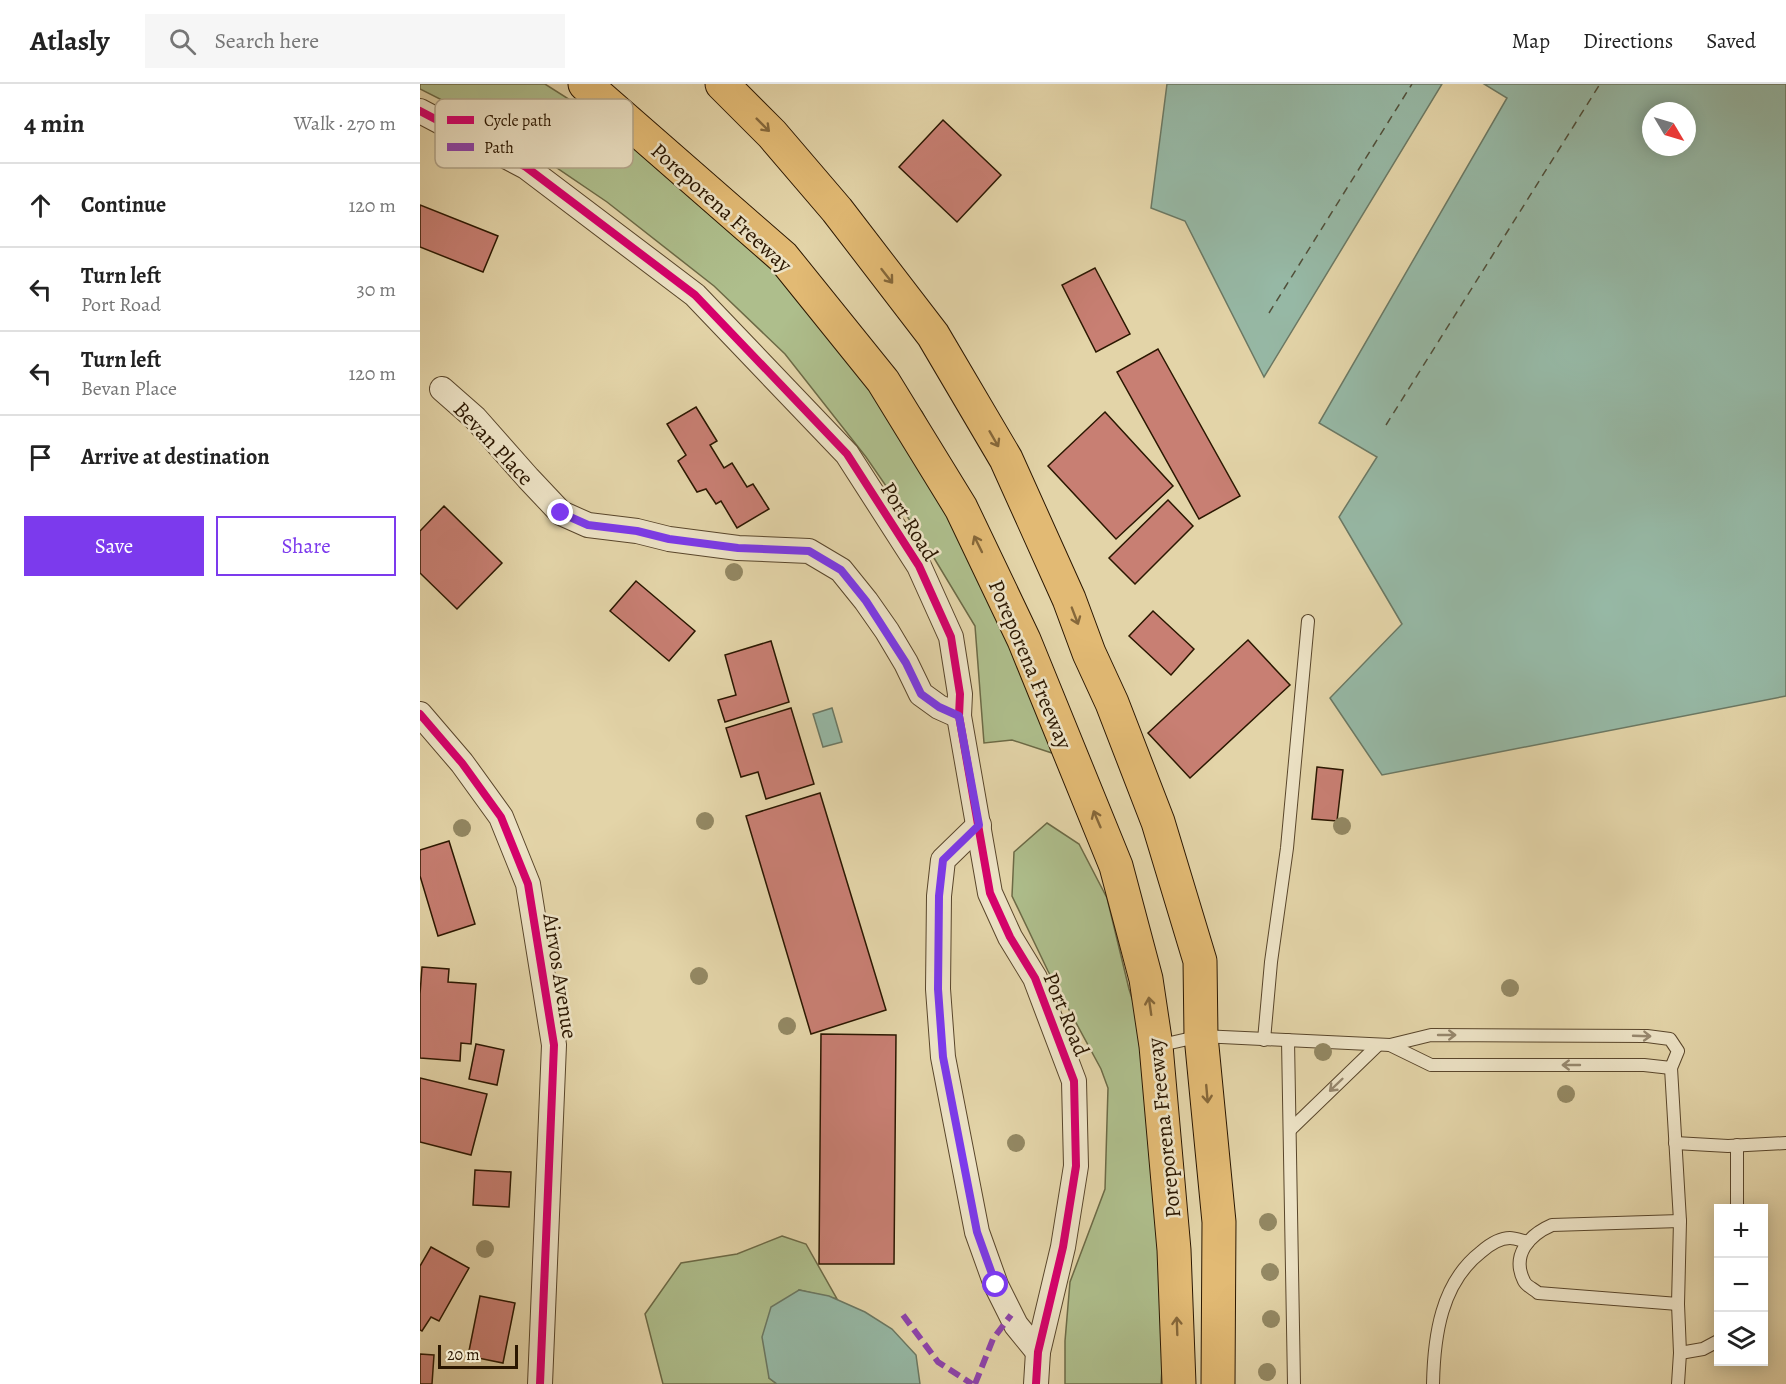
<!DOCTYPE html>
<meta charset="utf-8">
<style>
body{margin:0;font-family:Alegreya,serif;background:#f6f6f6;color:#222}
.controls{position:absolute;right:18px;bottom:18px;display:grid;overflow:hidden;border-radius:0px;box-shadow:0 3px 15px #0003}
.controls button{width:54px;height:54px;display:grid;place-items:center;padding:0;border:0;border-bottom:2px solid #e0e0e0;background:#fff;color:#222;font:30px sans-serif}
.compass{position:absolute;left:1222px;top:18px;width:54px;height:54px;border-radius:50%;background:#fff;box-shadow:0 3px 15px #0003;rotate:128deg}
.scale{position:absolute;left:18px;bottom:15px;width:80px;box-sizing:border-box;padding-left:6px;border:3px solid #2b1701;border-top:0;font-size:16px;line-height:21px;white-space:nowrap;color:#2b1701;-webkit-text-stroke:4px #ede3c6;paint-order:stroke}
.stop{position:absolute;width:18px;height:18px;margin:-14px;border:4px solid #7c3aed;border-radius:50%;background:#fff}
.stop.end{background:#7c3aed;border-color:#fff;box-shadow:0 2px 6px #0008}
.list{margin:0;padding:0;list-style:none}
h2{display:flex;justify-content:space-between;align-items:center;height:78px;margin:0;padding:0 24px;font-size:26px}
h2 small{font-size:20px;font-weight:400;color:#767676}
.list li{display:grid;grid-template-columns:39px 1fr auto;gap:18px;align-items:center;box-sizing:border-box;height:84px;padding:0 24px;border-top:2px solid #e0e0e0}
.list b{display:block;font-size:22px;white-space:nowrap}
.list p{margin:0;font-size:20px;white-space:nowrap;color:#767676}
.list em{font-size:20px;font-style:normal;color:#767676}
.actions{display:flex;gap:12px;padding:18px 24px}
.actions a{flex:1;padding:14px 0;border:2px solid #7c3aed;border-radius:0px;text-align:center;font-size:21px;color:#7c3aed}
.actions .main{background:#7c3aed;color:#fff}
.icon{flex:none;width:33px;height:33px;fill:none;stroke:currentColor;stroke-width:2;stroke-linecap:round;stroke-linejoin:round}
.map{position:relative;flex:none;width:1366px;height:1300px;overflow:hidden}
header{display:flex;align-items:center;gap:36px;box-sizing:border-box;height:84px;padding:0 30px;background:#fff;border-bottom:2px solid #e0e0e0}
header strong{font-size:28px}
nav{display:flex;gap:33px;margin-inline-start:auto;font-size:21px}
.search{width:420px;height:54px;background:#f6f6f6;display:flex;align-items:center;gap:15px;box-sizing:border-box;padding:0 21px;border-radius:0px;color:#767676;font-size:22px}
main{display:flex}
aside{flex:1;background:#fff}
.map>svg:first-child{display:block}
.green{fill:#aebe8c;stroke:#6c6a46;stroke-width:1.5}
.water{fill:#96b8a5;stroke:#6b7863;stroke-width:1.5;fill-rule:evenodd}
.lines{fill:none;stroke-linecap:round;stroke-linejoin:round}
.ferry{stroke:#504f3a;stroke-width:1.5;stroke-dasharray:8 6;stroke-linecap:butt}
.building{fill:#c87f73;stroke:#2b1701;stroke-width:1.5}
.service-casing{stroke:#59462b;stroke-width:14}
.minor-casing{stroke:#59462b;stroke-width:26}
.trunk-casing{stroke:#2b1701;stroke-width:35}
.service{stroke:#ede3c6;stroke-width:12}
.minor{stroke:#ede3c6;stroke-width:24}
.trunk{stroke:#e2ba74;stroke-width:33}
.quiet{stroke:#8e44ad;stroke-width:6;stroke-dasharray:12 6;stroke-linecap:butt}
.cycleway-casing{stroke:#ede3c6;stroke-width:11}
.cycleway{stroke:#d6006c;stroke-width:8}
.tree{fill:#938863}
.oneway{stroke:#86683a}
.oneway2{stroke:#96876d}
.route{stroke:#7c3aed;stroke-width:8}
.labels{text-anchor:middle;stroke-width:5;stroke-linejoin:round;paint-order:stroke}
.street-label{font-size:22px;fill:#2b1701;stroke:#ede3c6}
.key{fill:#ede3c6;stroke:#b3a68b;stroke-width:1.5}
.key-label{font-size:16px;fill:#2b1701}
</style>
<header>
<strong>Atlasly</strong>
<div class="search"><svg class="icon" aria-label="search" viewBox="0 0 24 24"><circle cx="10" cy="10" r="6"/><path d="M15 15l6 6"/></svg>Search here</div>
<nav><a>Map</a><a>Directions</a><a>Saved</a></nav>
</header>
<main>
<aside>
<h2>4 min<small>Walk · 270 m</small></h2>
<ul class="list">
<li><svg class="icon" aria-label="ahead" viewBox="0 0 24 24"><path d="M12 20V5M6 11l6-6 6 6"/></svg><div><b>Continue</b></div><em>120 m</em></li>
<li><svg class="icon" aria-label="left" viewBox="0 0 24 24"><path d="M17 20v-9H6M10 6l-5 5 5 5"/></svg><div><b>Turn left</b><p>Port Road</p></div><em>30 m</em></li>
<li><svg class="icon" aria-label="left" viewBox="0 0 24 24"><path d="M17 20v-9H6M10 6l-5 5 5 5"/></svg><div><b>Turn left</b><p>Bevan Place</p></div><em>120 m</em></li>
<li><svg class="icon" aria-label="arrive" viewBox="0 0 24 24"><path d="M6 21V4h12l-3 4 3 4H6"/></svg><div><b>Arrive at destination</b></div></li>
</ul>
<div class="actions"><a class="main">Save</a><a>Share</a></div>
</aside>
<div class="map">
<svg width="1366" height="1300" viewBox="0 0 1366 1300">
<rect width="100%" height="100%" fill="#e3d4a8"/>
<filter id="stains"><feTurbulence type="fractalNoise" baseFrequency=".00333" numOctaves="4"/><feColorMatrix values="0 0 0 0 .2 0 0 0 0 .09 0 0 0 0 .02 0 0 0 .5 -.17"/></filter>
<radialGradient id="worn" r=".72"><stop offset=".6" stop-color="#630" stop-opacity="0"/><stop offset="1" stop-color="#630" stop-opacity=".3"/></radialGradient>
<g class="green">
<path d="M0 0H125L295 108 438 250 502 328 565 446 635 670 592 656 564 659 555 542 502 454 446 373 365 270 294 202 187 118 81 46 0 5Z"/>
<path d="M627 739 659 760 687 814 709 905 731 974 746 1227 741 1300H645V1257L650 1198 685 1105 688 1004 681 985 628 887 592 812 594 768Z"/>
<path d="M362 1152 386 1160 417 1215 379 1206 349 1294 357 1300H243L225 1230 261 1179 317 1170Z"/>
</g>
<g class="water">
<path d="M747 0H1022L844 293 765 137 731 124Z"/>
<path d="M1064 0H1366V612L962 691 910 614 982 540 919 433 957 373 899 339 1087 14ZM1231 27H1267V63H1231Z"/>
<path d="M412 624 422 658 403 663 393 630Z"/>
<path d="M379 1206 409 1212 445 1228 472 1245 496 1271 500 1300H357L349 1294 342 1253 351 1223Z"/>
</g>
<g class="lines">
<g class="ferry">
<path d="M849 229 992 0"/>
<path d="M966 341 1180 0"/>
</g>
</g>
<g class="building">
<path d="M523 36 581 91 537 138 479 83Z"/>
<path d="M0 121 78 152 63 188 0 163Z"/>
<path d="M675 184 710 250 676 268 642 201Z"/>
<path d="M738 265 820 412 779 435 697 288Z"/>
<path d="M276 323 297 357 290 361 304 384 312 379 327 403 333 400 349 425 317 444 301 417 296 420 286 405 277 408 258 377 266 371 247 340Z"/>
<path d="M685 328 753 402 696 455 628 382Z"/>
<path d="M748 416 773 442 715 500 689 474Z"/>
<path d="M24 422 82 479 37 525 0 489V447Z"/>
<path d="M216 497 275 547 249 577 190 527Z"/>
<path d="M733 527 774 565 751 591 709 552Z"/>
<path d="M828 556 870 601 770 694 728 649Z"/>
<path d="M351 557 369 618 305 638 298 616 316 611 305 571Z"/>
<path d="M371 624 394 700 346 715 338 688 321 693 306 644Z"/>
<path d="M897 683 923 686 917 737 892 735Z"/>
<path d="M400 709 466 926 391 950 326 732Z"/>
<path d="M29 757 55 840 18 852 0 792V766Z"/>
<path d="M2 883 29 885 28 898 56 900 51 960 41 959 40 977 0 974V910Z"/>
<path d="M401 950 476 951 474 1180H399Z"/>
<path d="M56 960 84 966 77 1001 49 995Z"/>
<path d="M0 994 67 1010 51 1071 0 1058Z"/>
<path d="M55 1086 91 1088 89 1123 53 1121Z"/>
<path d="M11 1163 49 1184 19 1237 11 1233 2 1247 0 1246V1182Z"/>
<path d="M60 1212 95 1219 83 1279 48 1272Z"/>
<path d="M0 1270 14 1271 12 1300H0Z"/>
</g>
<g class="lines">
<g class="service-casing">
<g id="service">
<path d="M844 956 851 878 867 764 888 537"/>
<path d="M868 956 874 1300"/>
<path d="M970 961 1011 981H1224L1251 984"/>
<path d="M737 962 781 952 970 961 1011 951 1227 952 1250 955 1258 967 1251 984 1260 1137 1258 1220 1260 1269 1258 1300"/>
<path d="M870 1046 958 961"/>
<path d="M1255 1059 1308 1062 1366 1059"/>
<path d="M1317 1124V1061"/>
<path d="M1258 1220 1118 1209C1114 1205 1106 1202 1104 1197 1091 1171 1109 1151 1132 1141L1260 1137"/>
<path d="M1260 1269 1283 1265 1298 1257"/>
<path d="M1013 1300C1014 1252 1021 1199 1061 1168 1069 1161 1079 1154 1090 1154 1095 1154 1103 1157 1108 1158"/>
</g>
</g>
<g class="minor-casing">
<g id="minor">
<path d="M0 27 106 83 275 211 427 370 499 482 531 553 540 610 539 632 570 809 590 853 615 894 654 997 656 1082 643 1163 618 1268 616 1300"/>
<path d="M22 305 55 334 108 394 141 429 168 441 217 447 249 455 318 464 389 467 421 486 446 517 467 547 486 579 501 610 519 623 539 632"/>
<path d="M0 630 42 679 81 733 108 800 134 961 120 1300"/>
<path d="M559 741 523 776 519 812 518 905 523 973 557 1148 576 1201 596 1241 618 1268"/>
</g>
</g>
<g class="trunk-casing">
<g id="trunk">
<path d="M165 0 363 173 463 297 541 424 604 556 696 782 726 895 736 962 754 1166 759 1300"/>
<path d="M302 0 352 50 417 126 513 251 586 375 649 515 669 569 692 619 738 738 780 877 781 952 799 1138 798 1300"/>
</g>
</g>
<use href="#service" class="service"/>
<use href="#minor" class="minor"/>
<use href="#trunk" class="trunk"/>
<g class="quiet">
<path d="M483 1231 518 1278 552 1300"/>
<path d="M555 1300 573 1255 591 1231"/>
</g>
<g class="cycleway-casing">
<g id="cycleway">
<path d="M0 27 106 83 275 211 427 370 499 482 531 553 540 610 539 632 570 809 590 853 615 894 654 997 656 1082 643 1163 618 1268 616 1300"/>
<path d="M0 630 42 679 81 733 108 800 134 961 120 1300"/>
</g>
</g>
<use href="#cycleway" class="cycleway"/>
</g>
<g class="tree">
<circle cx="314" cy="488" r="9"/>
<circle cx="285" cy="737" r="9"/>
<circle cx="922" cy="742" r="9"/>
<circle cx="42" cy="744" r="9"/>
<circle cx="279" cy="892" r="9"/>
<circle cx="1090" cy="904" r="9"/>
<circle cx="367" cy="942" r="9"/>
<circle cx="903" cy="968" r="9"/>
<circle cx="1146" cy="1010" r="9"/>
<circle cx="596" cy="1059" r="9"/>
<circle cx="848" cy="1138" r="9"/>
<circle cx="65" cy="1165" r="9"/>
<circle cx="850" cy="1188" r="9"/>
<circle cx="851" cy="1235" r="9"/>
<circle cx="847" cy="1288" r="9"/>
</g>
<defs><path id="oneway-shaft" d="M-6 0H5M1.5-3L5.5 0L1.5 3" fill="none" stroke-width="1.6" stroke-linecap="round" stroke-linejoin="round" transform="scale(1.5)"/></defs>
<g class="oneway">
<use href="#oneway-shaft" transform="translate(343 41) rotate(45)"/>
<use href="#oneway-shaft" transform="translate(467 192) rotate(52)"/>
<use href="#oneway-shaft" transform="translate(574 355) rotate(60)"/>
<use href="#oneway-shaft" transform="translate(558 460) rotate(-116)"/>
<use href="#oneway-shaft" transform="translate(655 532) rotate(69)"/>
<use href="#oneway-shaft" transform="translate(677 735) rotate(-113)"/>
<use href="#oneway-shaft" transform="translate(730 922) rotate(-98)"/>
<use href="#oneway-shaft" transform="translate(787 1010) rotate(85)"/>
<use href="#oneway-shaft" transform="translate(757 1242) rotate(-92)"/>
</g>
<g class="oneway2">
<use href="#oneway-shaft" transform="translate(1027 951)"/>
<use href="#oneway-shaft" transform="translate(1222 952) rotate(2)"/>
<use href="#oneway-shaft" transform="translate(1151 981) rotate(-180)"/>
<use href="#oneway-shaft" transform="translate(916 1001) rotate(136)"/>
</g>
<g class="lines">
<path class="route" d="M141 429 168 441 217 447 249 455 318 464 389 467 421 486 446 517 486 579 501 610 519 623 539 632 559 741 523 776 519 812 518 905 523 973 557 1148 576 1201"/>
</g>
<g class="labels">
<g class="street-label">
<text transform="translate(302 123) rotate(42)" y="8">Poreporena Freeway</text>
<text transform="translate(74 359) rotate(47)" y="8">Bevan Place</text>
<text transform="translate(490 437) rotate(58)" y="8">Port Road</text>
<text transform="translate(611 580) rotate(67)" y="8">Poreporena Freeway</text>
<text transform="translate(141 892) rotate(81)" y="8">Airvos Avenue</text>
<text transform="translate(647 930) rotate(68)" y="8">Port Road</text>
<text transform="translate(743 1044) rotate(-96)" y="8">Poreporena Freeway</text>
</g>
</g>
<rect x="15" y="15" width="198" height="69" rx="9" class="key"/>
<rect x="27" y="32" width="27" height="8" fill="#d6006c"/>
<rect x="27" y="59" width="27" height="8" fill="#8e44ad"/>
<g class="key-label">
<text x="64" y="42">Cycle path</text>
<text x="64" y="69">Path</text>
</g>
<rect width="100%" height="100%" filter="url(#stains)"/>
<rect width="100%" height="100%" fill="url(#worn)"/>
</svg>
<div class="controls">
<button>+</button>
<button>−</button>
<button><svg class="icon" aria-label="layers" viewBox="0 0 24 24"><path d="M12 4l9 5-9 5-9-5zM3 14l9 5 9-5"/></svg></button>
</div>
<svg class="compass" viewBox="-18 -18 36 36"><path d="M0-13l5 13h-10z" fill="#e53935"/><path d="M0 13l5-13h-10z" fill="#767676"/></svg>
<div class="scale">20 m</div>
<div class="stop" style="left:576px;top:1201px"></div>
<div class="stop end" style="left:141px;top:429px"></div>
</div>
</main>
